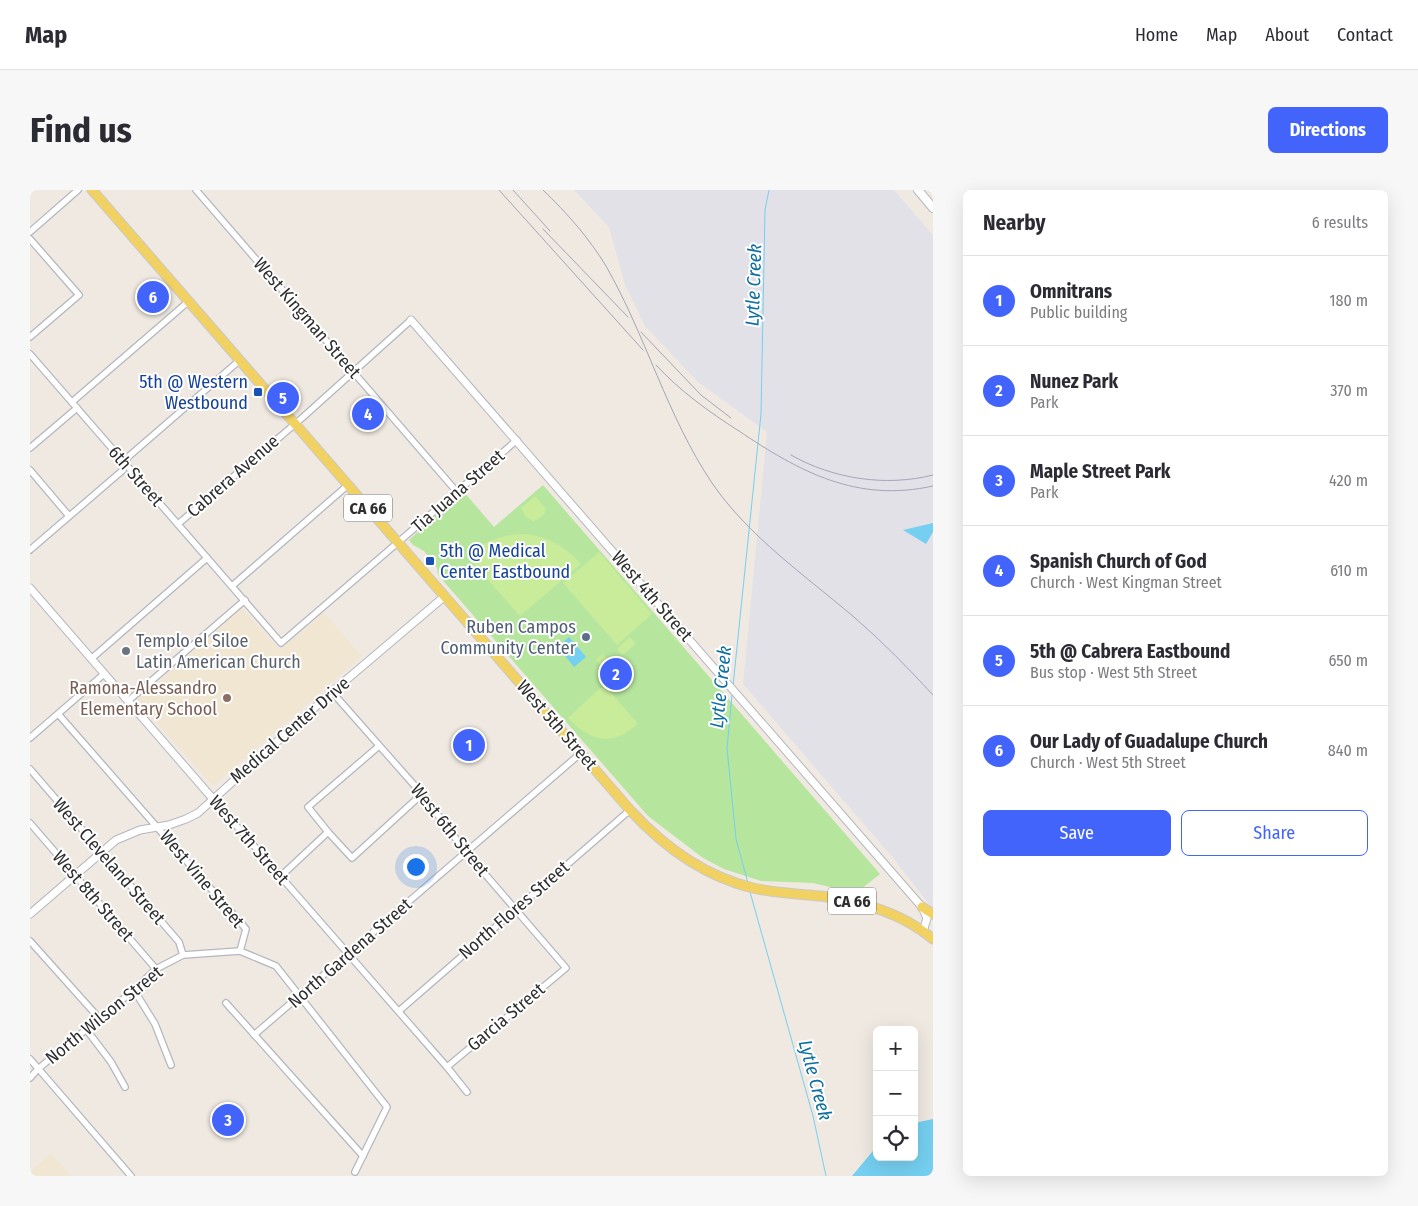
<!DOCTYPE html>
<meta charset="utf-8">
<style>
body{margin:0;font-family:"Fira Sans Condensed",sans-serif;background:#f7f7f7;color:#2b2b33}
.controls{position:absolute;right:15px;bottom:15px;display:grid;overflow:hidden;border-radius:8px;box-shadow:0 5px 20px #0002}
.controls button{width:45px;height:45px;display:grid;place-items:center;padding:0;border:0;border-bottom:1px solid #e1e1e2;background:#fff;color:#2b2b33;font:25px sans-serif}
.you{position:absolute;left:385px;top:676px;width:18px;height:18px;margin:-12px;border:4px solid #fff;border-radius:50%;background:#1a73e8;box-shadow:0 0 0 8px #1a73e833}
.badge{display:grid;place-items:center;width:32px;height:32px;border-radius:50%;background:#4264fb;color:#fff;font-size:16px;font-weight:700}
.pin{position:absolute;translate:-50% -50%;border:2px solid #fff;box-shadow:0 1px 5px #0006}
.list{margin:0;padding:0;list-style:none}
h2{display:flex;justify-content:space-between;align-items:center;height:65px;margin:0;padding:0 20px;font-size:21px}
h2 small{font-size:16px;font-weight:400;color:#7c7c81}
.list li{display:grid;grid-template-columns:32px 1fr auto;gap:15px;align-items:center;box-sizing:border-box;height:90px;padding:0 20px;border-top:1px solid #e1e1e2}
.list b{display:block;font-size:19px;white-space:nowrap}
.list p{margin:0;font-size:16px;white-space:nowrap;color:#7c7c81}
.list em{font-size:16px;font-style:normal;color:#7c7c81}
.actions{display:flex;gap:10px;padding:15px 20px}
.actions a{flex:1;padding:11px 0;border:1px solid #4264fb;border-radius:8px;text-align:center;font-size:18px;color:#4264fb}
.actions .main{background:#4264fb;color:#fff}
.icon{flex:none;width:28px;height:28px;fill:none;stroke:currentColor;stroke-width:2;stroke-linecap:round;stroke-linejoin:round}
.map{position:relative;flex:none;width:903px;height:986px;overflow:hidden;border-radius:8px}
header{display:flex;align-items:center;gap:30px;box-sizing:border-box;height:70px;padding:0 25px;background:#fff;border-bottom:1px solid #e1e1e2}
header strong{font-size:24px}
nav{display:flex;gap:28px;margin-inline-start:auto;font-size:18px}
.intro{display:flex;align-items:center;justify-content:space-between;box-sizing:border-box;height:120px;padding:0 30px}
h1{margin:0;font-size:35px}
.button{padding:12px 22px;border-radius:8px;background:#4264fb;color:#fff;font-size:18px;font-weight:700}
main{display:flex;gap:30px;padding:0 30px}
aside{flex:1;background:#fff;border-radius:8px;box-shadow:0 5px 20px #0002}
.map>svg:first-child{display:block}
.industrial{fill:#e3e1e8}
.education{fill:#f0e6d1}
.green{fill:#b6e59e}
.pitch{fill:#c9ec9a}
.water{fill:#75cff0}
.lines{fill:none;stroke-linecap:round;stroke-linejoin:round}
.stream{stroke:#75cff0;stroke-width:1}
.minor-casing{stroke:#b4b7c1;stroke-width:8}
.tertiary-casing{stroke:#b4b7c1;stroke-width:9}
.secondary-casing{stroke:#b4b7c1;stroke-width:10}
.primary-casing{stroke:#c9c9c9;stroke-width:11}
.minor{stroke:#fff;stroke-width:5.5}
.tertiary{stroke:#fff;stroke-width:7}
.secondary{stroke:#fff;stroke-width:8}
.primary{stroke:#f2d163;stroke-width:9}
.rail{stroke:#a3a6b8;stroke-width:1}
.transit-dot{fill:#1a4fb4;stroke:#fff;stroke-width:2}
.service-dot{fill:#5c6f8a;stroke:#fff;stroke-width:2}
.worship-dot{fill:#6b7280;stroke:#fff;stroke-width:2}
.education-dot{fill:#8d6e63;stroke:#fff;stroke-width:2}
.labels{text-anchor:middle;stroke-width:4;stroke-linejoin:round;paint-order:stroke}
.shield{fill:#fff;stroke:#6d6d6d;stroke-width:1}
.shield-label{font-size:16px;font-weight:bold;fill:#2e2e2e}
.street-label{font-size:18px;fill:#2e2e2e;stroke:#fff}
.transit-label{font-size:18px;fill:#164399;stroke:#fff;text-anchor:end}
.service-label{font-size:18px;fill:#4e5e75;stroke:#fff;text-anchor:end}
.worship-label{font-size:18px;fill:#5b616d;stroke:#fff;text-anchor:start}
.education-label{font-size:18px;fill:#785e54;stroke:#fff;text-anchor:end}
.water-label{font-size:19px;font-style:italic;fill:#0d6fa3;stroke:#fff}
</style>
<header>
<strong>Map</strong>
<nav><a>Home</a><a>Map</a><a>About</a><a>Contact</a></nav>
</header>
<div class="intro"><h1>Find us</h1><a class="button">Directions</a></div>
<main>
<div class="map">
<svg width="903" height="986" viewBox="0 0 903 986">
<rect width="100%" height="100%" fill="#efe9e1"/>
<path class="industrial" d="M544 0H864L903 45V719L864 669 713 494 737 242 668 192 615 136 595 95 579 37Z"/>
<g class="education">
<path d="M212 418 250 460 294 423 332 466 183 596 106 510 112 505 117 504 142 480Z"/>
<path d="M21 963 41 986H0V982Z"/>
</g>
<path class="green" d="M513 295 850 684 826 703 783 693 731 691 694 679 673 668 618 626 416 394 408 384 407 378 394 361 383 355 379 350 433 301 464 337Z"/>
<g class="pitch">
<path d="M504 307H506L516 319C515 325 509 329 503 331L496 327 491 318Z"/>
<path d="M495 344C518 346 536 357 551 374L490 426 437 366C454 351 473 344 495 344Z"/>
<path d="M569 362 622 424 587 455 533 393Z"/>
<path d="M600 447 606 454 592 465 587 459Z"/>
<path d="M573 464 583 475 576 481 566 470Z"/>
<path d="M570 498H577L608 534C582 557 561 552 538 528Z"/>
</g>
<g class="water">
<path d="M903 333V342L896 354 873 340Z"/>
<path d="M539 447 556 467 544 477 528 457Z"/>
<path d="M903 929V986H822L847 956V967H884V933Z"/>
</g>
<g class="lines">
<g class="stream">
<path d="M703 496 731 224 735 20 739 0"/>
<path d="M702 505 697 558 706 649 718 693"/>
<path d="M720 702 783 926 796 986"/>
</g>
<g class="minor-casing">
<g id="minor">
<path d="M166 0 427 302"/>
<path d="M0 42 48 0"/>
<path d="M0 49 49 105 0 147"/>
<path d="M0 164 251 453 487 250"/>
<path d="M42 212 159 111"/>
<path d="M0 258 47 218"/>
<path d="M0 280 39 326"/>
<path d="M148 334 272 228 381 130"/>
<path d="M0 360 93 280 98 267 210 170"/>
<path d="M202 396 318 295"/>
<path d="M61 469 177 368"/>
<path d="M302 502 392 604 436 662 536 778 417 877"/>
<path d="M98 511 215 410"/>
<path d="M29 525 216 739 210 761"/>
<path d="M0 548 74 484"/>
<path d="M349 556 278 617 298 642 322 668 392 604"/>
<path d="M0 579 149 752 153 765"/>
<path d="M183 609 417 877 437 902"/>
<path d="M0 633 126 779"/>
<path d="M251 686 298 642"/>
<path d="M0 751 69 828"/>
<path d="M104 800 125 834 141 875"/>
<path d="M196 813 333 966"/>
<path d="M369 821 600 620"/>
<path d="M56 839 81 872 95 897"/>
<path d="M224 845 551 563"/>
<path d="M0 869 101 986"/>
<path d="M0 888 8 879 104 800 126 779 153 765 210 761 246 776 357 917 325 982"/>
</g>
</g>
<g class="tertiary-casing">
<g id="tertiary">
<path d="M381 130 892 717 897 728 893 742"/>
<path d="M0 398 183 609"/>
<path d="M0 724 86 650 110 640 139 635 156 629 168 623 302 502 415 406"/>
</g>
</g>
<g class="secondary-casing">
<path id="secondary" d="M888 0 903 18"/>
</g>
<g class="primary-casing">
<g id="primary">
<path d="M62 0 600 620C634 657 673 686 723 698 745 703 768 704 791 706 831 711 872 723 903 749"/>
<path d="M892 717 903 724"/>
</g>
</g>
<use href="#minor" class="minor"/>
<use href="#tertiary" class="tertiary"/>
<use href="#secondary" class="secondary"/>
<use href="#primary" class="primary"/>
<g class="rail">
<path d="M469 0 613 160"/>
<path d="M483 0 520 41"/>
<path d="M513 0C537 23 559 48 576 76 616 146 637 226 682 293 719 347 776 386 825 428 853 452 878 478 903 505"/>
<path d="M513 39 598 127"/>
<path d="M611 142 671 205 701 228"/>
<path d="M626 175C650 201 679 222 709 241 770 282 827 313 903 296"/>
<path d="M761 265C803 289 856 297 903 285"/>
</g>
</g>
<g class="transit-dot">
<rect x="223" y="197" width="10" height="10" rx="2.5"/>
<rect x="395" y="366" width="10" height="10" rx="2.5"/>
</g>
<circle class="service-dot" cx="556" cy="447" r="5"/>
<circle class="worship-dot" cx="96" cy="461" r="5"/>
<circle class="education-dot" cx="197" cy="508" r="5"/>
<g class="labels">
<g class="shield">
<rect x="314" y="304.5" width="48" height="27" rx="4"/>
<rect x="798" y="697.5" width="48" height="27" rx="4"/>
</g>
<g class="shield-label">
<text x="338" y="324">CA 66</text>
<text x="822" y="717">CA 66</text>
</g>
<g class="street-label">
<text transform="translate(277 128) rotate(49)" y="6">West Kingman Street</text>
<text transform="translate(106 286) rotate(49)" y="6">6th Street</text>
<text transform="translate(203 286) rotate(-41)" y="6">Cabrera Avenue</text>
<text transform="translate(428 301) rotate(-41)" y="6">Tia Juana Street</text>
<text transform="translate(622 406) rotate(49)" y="6">West 4th Street</text>
<text transform="translate(527 535) rotate(49)" y="6">West 5th Street</text>
<text transform="translate(260 540) rotate(-41)" y="6">Medical Center Drive</text>
<text transform="translate(420 640) rotate(51)" y="6">West 6th Street</text>
<text transform="translate(219 650) rotate(49)" y="6">West 7th Street</text>
<text transform="translate(79 671) rotate(49)" y="6">West Cleveland Street</text>
<text transform="translate(172 689) rotate(50)" y="6">West Vine Street</text>
<text transform="translate(63 706) rotate(49)" y="6">West 8th Street</text>
<text transform="translate(484 720) rotate(-41)" y="6">North Flores Street</text>
<text transform="translate(320 763) rotate(-41)" y="6">North Gardena Street</text>
<text transform="translate(74 825) rotate(-39)" y="6">North Wilson Street</text>
<text transform="translate(476 827) rotate(-40)" y="6">Garcia Street</text>
</g>
<g class="transit-label">
<text x="218" y="198">5th @ Western<tspan x="218" dy="21">Westbound</tspan></text>
<text x="410" y="367" text-anchor="start">5th @ Medical<tspan x="410" dy="21">Center Eastbound</tspan></text>
</g>
<g class="service-label">
<text x="546" y="443">Ruben Campos<tspan x="546" dy="21">Community Center</tspan></text>
</g>
<g class="worship-label">
<text x="106" y="457">Templo el Siloe<tspan x="106" dy="21">Latin American Church</tspan></text>
</g>
<g class="education-label">
<text x="187" y="504">Ramona-Alessandro<tspan x="187" dy="21">Elementary School</tspan></text>
</g>
<g class="water-label">
<text transform="translate(723 95) rotate(-88)" y="7">Lytle Creek</text>
<text transform="translate(690 497) rotate(-84)" y="7">Lytle Creek</text>
<text transform="translate(786 890) rotate(75)" y="7">Lytle Creek</text>
</g>
</g>
</svg>
<div class="controls">
<button>+</button>
<button>−</button>
<button><svg class="icon" aria-label="locate" viewBox="0 0 24 24"><circle cx="12" cy="12" r="6"/><path d="M12 2v4M12 18v4M2 12h4M18 12h4"/></svg></button>
</div>
<div class="you"></div>
<div class="pin badge" style="left:439px;top:555px">1</div>
<div class="pin badge" style="left:586px;top:484px">2</div>
<div class="pin badge" style="left:198px;top:930px">3</div>
<div class="pin badge" style="left:338px;top:224px">4</div>
<div class="pin badge" style="left:253px;top:208px">5</div>
<div class="pin badge" style="left:123px;top:107px">6</div>
</div>
<aside>
<h2>Nearby<small>6 results</small></h2>
<ul class="list">
<li><span class="badge">1</span><div><b>Omnitrans</b><p>Public building</p></div><em>180 m</em></li>
<li><span class="badge">2</span><div><b>Nunez Park</b><p>Park</p></div><em>370 m</em></li>
<li><span class="badge">3</span><div><b>Maple Street Park</b><p>Park</p></div><em>420 m</em></li>
<li><span class="badge">4</span><div><b>Spanish Church of God</b><p>Church · West Kingman Street</p></div><em>610 m</em></li>
<li><span class="badge">5</span><div><b>5th @ Cabrera Eastbound</b><p>Bus stop · West 5th Street</p></div><em>650 m</em></li>
<li><span class="badge">6</span><div><b>Our Lady of Guadalupe Church</b><p>Church · West 5th Street</p></div><em>840 m</em></li>
</ul>
<div class="actions"><a class="main">Save</a><a>Share</a></div>
</aside>
</main>
